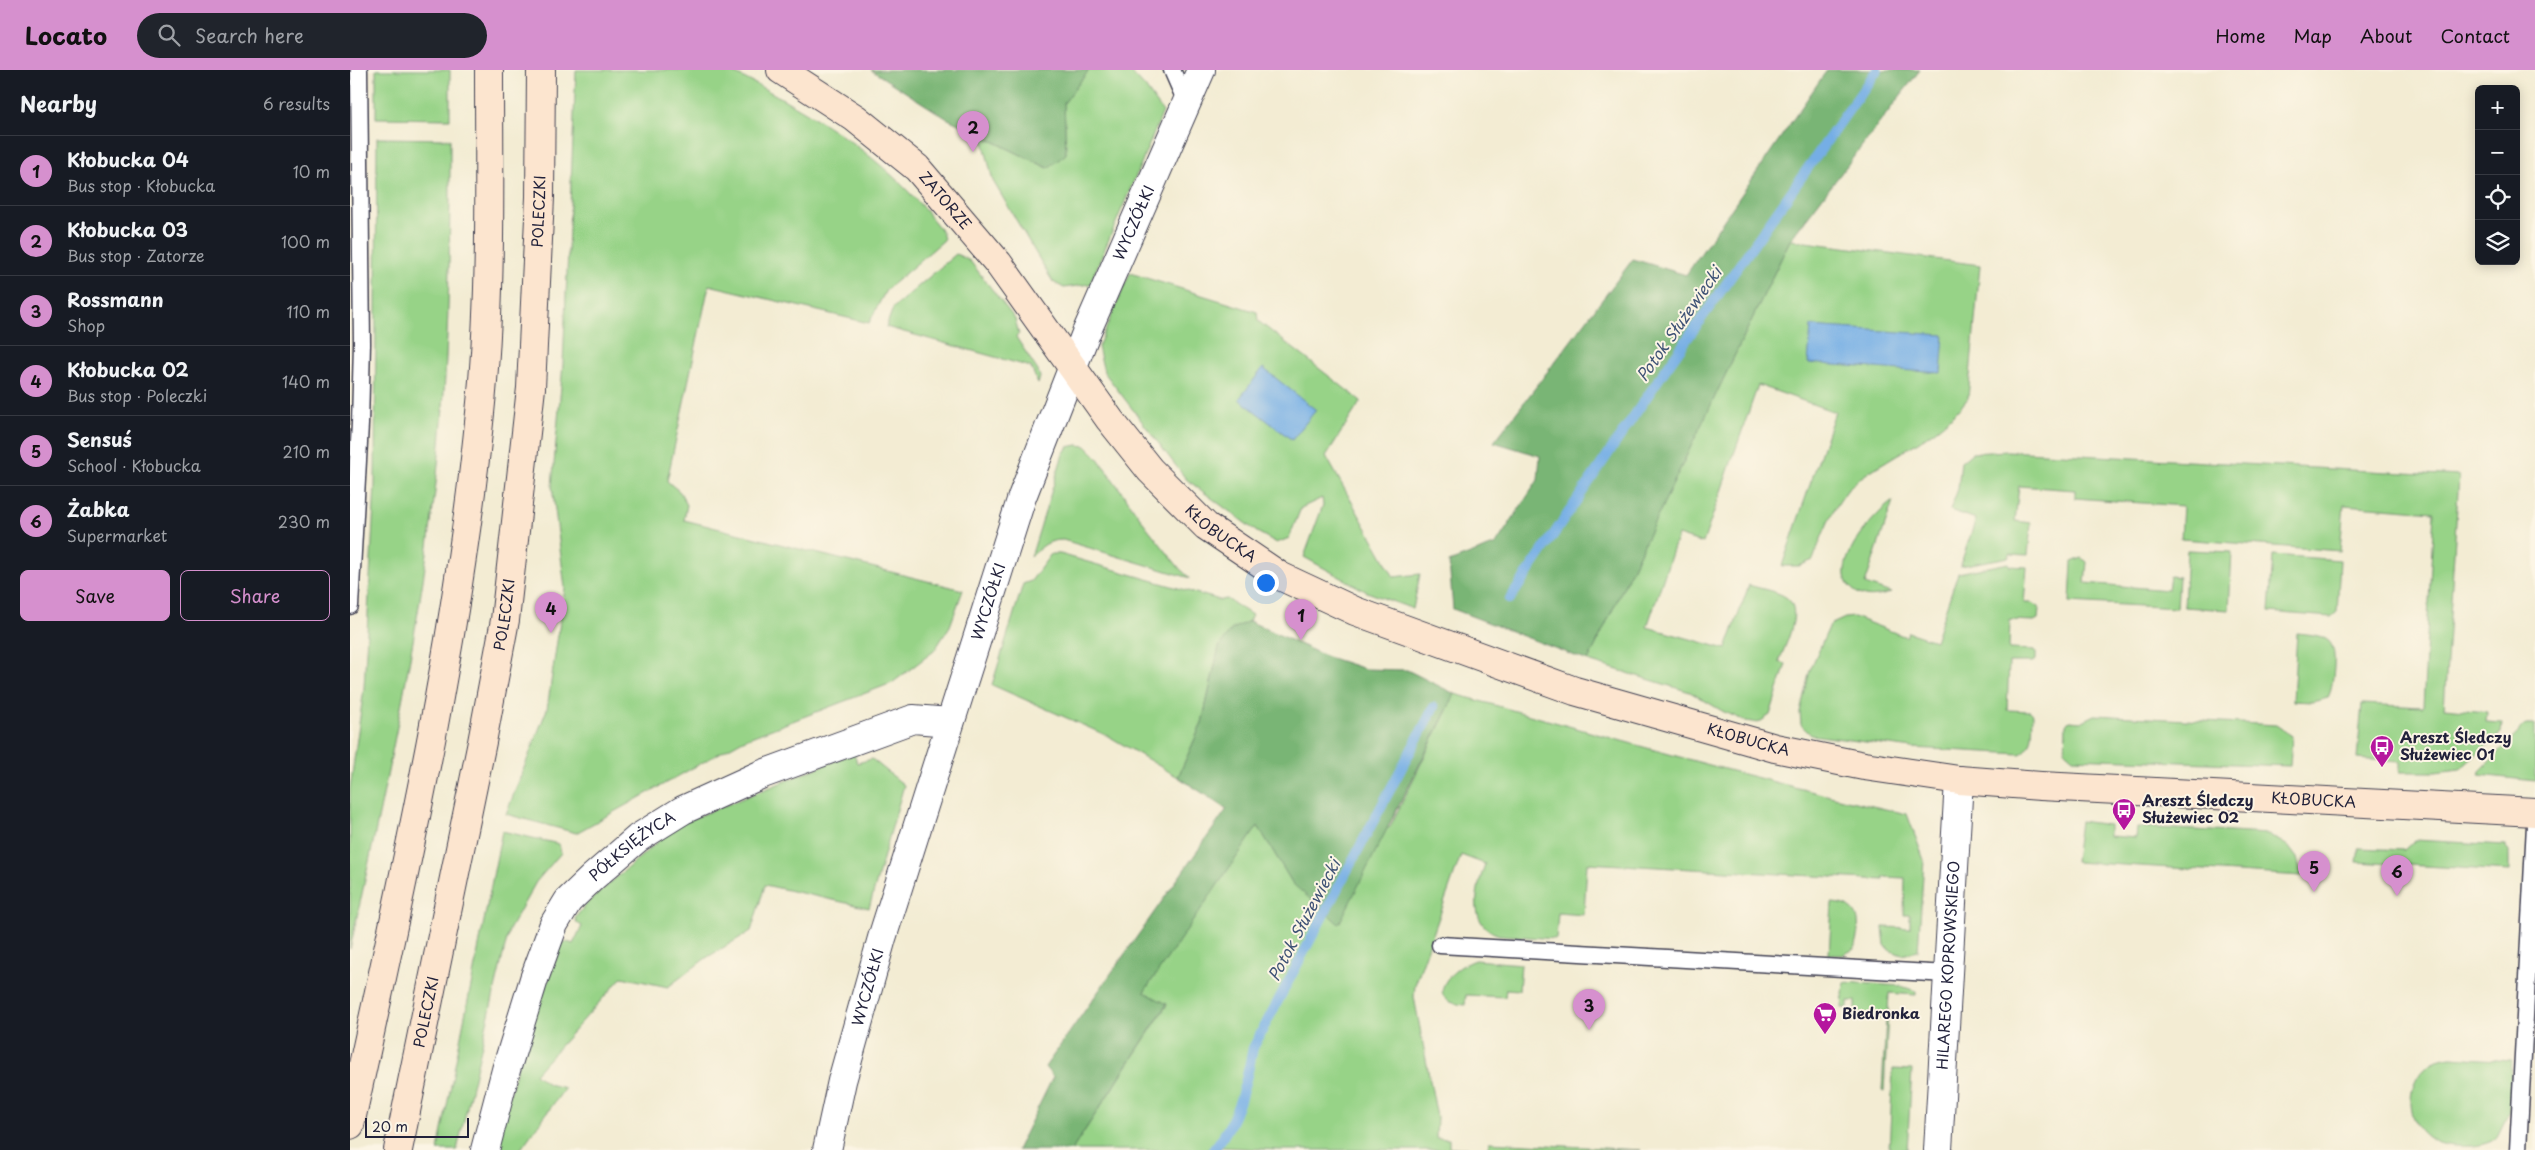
<!DOCTYPE html>
<meta charset="utf-8">
<style>
body{margin:0;font-family:"Playpen Sans",sans-serif;background:#20242c;color:#f1f3f6}
.controls{position:absolute;right:15px;top:15px;display:grid;overflow:hidden;border-radius:8px;box-shadow:0 2px 12px #0003}
.controls button{width:45px;height:45px;display:grid;place-items:center;padding:0;border:0;border-bottom:1px solid #363941;background:#171b24;color:#f1f3f6;font:25px sans-serif}
.scale{position:absolute;left:15px;bottom:12px;width:104px;box-sizing:border-box;padding-left:5px;border:2px solid #22223b;border-top:0;font-size:14px;line-height:18px;white-space:nowrap;color:#22223b;-webkit-text-stroke:4px #fcf5e5;paint-order:stroke}
.you{position:absolute;left:915px;top:512px;width:18px;height:18px;margin:-12px;border:4px solid #fff;border-radius:50%;background:#1a73e8;box-shadow:0 0 0 8px #1a73e833}
.badge{display:grid;place-items:center;width:32px;height:32px;border-radius:50%;background:#d690ce;color:#111;font-size:16px;font-weight:700}
.pin{position:absolute;translate:-50% -41px;filter:drop-shadow(0 1px 2px #0008)}
.pin::after{content:'';position:absolute;top:26px;width:18px;height:15px;background:inherit;clip-path:polygon(0 0,100% 0,50% 100%)}
.list{margin:0;padding:0;list-style:none}
h2{display:flex;justify-content:space-between;align-items:center;height:65px;margin:0;padding:0 20px;font-size:21px}
h2 small{font-size:16px;font-weight:400;color:#9ea1a6}
.list li{display:grid;grid-template-columns:32px 1fr auto;gap:15px;align-items:center;box-sizing:border-box;height:70px;padding:0 20px;border-top:1px solid #363941}
.list b{display:block;font-size:19px;white-space:nowrap}
.list p{margin:0;font-size:16px;white-space:nowrap;color:#9ea1a6}
.list em{font-size:16px;font-style:normal;color:#9ea1a6}
.actions{display:flex;gap:10px;padding:15px 20px}
.actions a{flex:1;padding:11px 0;border:1px solid #d690ce;border-radius:8px;text-align:center;font-size:18px;color:#d690ce}
.actions .main{background:#d690ce;color:#111}
.icon{flex:none;width:28px;height:28px;fill:none;stroke:currentColor;stroke-width:2;stroke-linecap:round;stroke-linejoin:round}
.map{position:relative;flex:none;width:2185px;height:1080px;overflow:hidden}
header{display:flex;align-items:center;gap:30px;box-sizing:border-box;height:70px;padding:0 25px;background:#d690ce;color:#111}
header strong{font-size:24px}
nav{display:flex;gap:28px;margin-inline-start:auto;font-size:18px}
.search{width:350px;height:45px;background:#20242c;display:flex;align-items:center;gap:12px;box-sizing:border-box;padding:0 18px;border-radius:28px;color:#9ea1a6;font-size:19px}
main{display:flex}
aside{flex:1;background:#171b24}
.map>svg:first-child{display:block}
.green{fill:#97d387;stroke:#5c7a61}
.forest{fill:#79b574;stroke:#4e6c58}
.water{fill:#74aee5;stroke:#4b6890}
.lines{fill:none;stroke-linecap:round;stroke-linejoin:round}
.stream{stroke:#74aee5;stroke-width:10}
.lane-casing{stroke:#414052;stroke-width:19}
.street-casing{stroke:#414052;stroke-width:30}
.secondary-casing{stroke:#414052;stroke-width:30}
.lane{stroke:#fff;stroke-width:16}
.street{stroke:#fff;stroke-width:28}
.secondary{stroke:#fce5cf;stroke-width:28}
.labels{text-anchor:middle;stroke-width:4;stroke-linejoin:round;paint-order:stroke}
.street-label{font-size:15px;fill:#22223b;stroke:#fcf5e5}
.poi-label{font-size:15px;font-weight:bold;fill:#22223b;stroke:#fcf5e5;text-anchor:start}
.water-label{font-size:16px;font-style:italic;fill:#3f5376;stroke:#fcf5e5}
</style>
<header>
<strong>Locato</strong>
<div class="search"><svg class="icon" aria-label="search" viewBox="0 0 24 24"><circle cx="10" cy="10" r="6"/><path d="M15 15l6 6"/></svg>Search here</div>
<nav><a>Home</a><a>Map</a><a>About</a><a>Contact</a></nav>
</header>
<main>
<aside>
<h2>Nearby<small>6 results</small></h2>
<ul class="list">
<li><span class="badge">1</span><div><b>Kłobucka 04</b><p>Bus stop · Kłobucka</p></div><em>10 m</em></li>
<li><span class="badge">2</span><div><b>Kłobucka 03</b><p>Bus stop · Zatorze</p></div><em>100 m</em></li>
<li><span class="badge">3</span><div><b>Rossmann</b><p>Shop</p></div><em>110 m</em></li>
<li><span class="badge">4</span><div><b>Kłobucka 02</b><p>Bus stop · Poleczki</p></div><em>140 m</em></li>
<li><span class="badge">5</span><div><b>Sensuś</b><p>School · Kłobucka</p></div><em>210 m</em></li>
<li><span class="badge">6</span><div><b>Żabka</b><p>Supermarket</p></div><em>230 m</em></li>
</ul>
<div class="actions"><a class="main">Save</a><a>Share</a></div>
</aside>
<div class="map">
<svg width="2185" height="1080" viewBox="0 0 2185 1080">
<rect width="100%" height="100%" fill="#fcf5e5"/>
<filter id="ink" filterUnits="userSpaceOnUse"><feTurbulence type="fractalNoise" baseFrequency=".02" numOctaves="2"/><feDisplacementMap in="SourceGraphic" scale="10" xChannelSelector="R" yChannelSelector="G"/><feConvolveMatrix kernelMatrix="1 2 1 2 8 2 1 2 1" color-interpolation-filters="sRGB"/></filter>
<filter id="wash" filterUnits="userSpaceOnUse"><feTurbulence type="fractalNoise" baseFrequency=".0096" numOctaves="4" result="noise"/><feDisplacementMap in="SourceGraphic" scale="20" xChannelSelector="R" yChannelSelector="G"/><feGaussianBlur stdDeviation="1.12" result="paint"/><feColorMatrix in="noise" values="0 0 0 0 0 0 0 0 0 0 0 0 0 0 0 0 0 1.4 0 .05"/><feComposite in="paint" operator="in"/></filter>
<g filter="url(#wash)">
<rect width="100%" height="100%" fill="#f3ecd3"/>
<g class="green">
<path d="M26 0H100V49L26 48Z"/>
<path d="M226 0H376L384 3C455 39 528 81 579 145 585 153 593 160 594 170L536 220 519 253 359 215 317 411 330 422 337 435 334 450 613 520 600 556 584 581 542 613 393 670 226 763 156 744 197 639 215 518 202 416 213 294Z"/>
<path d="M739 0H779L795 17 813 42 740 214 714 218 703 212 643 111 632 66 698 98 716 83 714 33Z"/>
<path d="M27 68 100 69C100 187 99 304 85 422 67 576 33 727 0 879V719L14 618 25 415Z"/>
<path d="M1440 170 1630 195 1618 328C1599 354 1571 371 1543 387 1529 396 1510 406 1499 418 1482 439 1472 465 1463 490L1449 496H1432L1485 342 1408 315 1353 473 1328 465 1297 557 1376 579 1399 515C1410 519 1428 521 1437 528 1454 541 1434 577 1429 592L1436 594 1420 645 1408 653 1396 651 1374 642 1340 622 1238 591Z"/>
<path d="M606 184 620 191 665 249 669 264 666 267 688 301 690 307 688 314 681 297 536 257 543 238Z"/>
<path d="M780 203 907 242 908 251 1011 331 976 386 1044 507 1070 504 1063 539 1017 522 954 487 973 435 972 428 951 438 939 468 927 473 907 462 836 409 754 302 748 277Z"/>
<path d="M727 375 736 376 747 387 796 456 830 499 840 508 713 470C698 470 692 476 681 487L713 384 718 377Z"/>
<path d="M1657 381 2109 406 2094 638 2137 642 2136 652 2152 653 2151 663 2110 699 2085 702H2050V692L2007 689 2012 634 2073 637 2084 442 1994 435 1990 481 1831 469 1833 436 1725 428V420L1669 416 1665 451 1681 453 1678 485 1660 484 1659 487 1610 496 1626 449 1600 440 1608 419 1611 392 1622 383Z"/>
<path d="M1543 431 1515 514 1541 523C1526 527 1514 530 1502 519 1477 497 1524 444 1543 431Z"/>
<path d="M1837 480 1882 482 1879 540 1834 537Z"/>
<path d="M701 484H710L870 530 877 529 902 545 899 551 881 560 869 577 852 653 828 707 760 667 642 615 673 514 681 511Z"/>
<path d="M1923 485 1990 490 1987 542 1981 547 1919 542Z"/>
<path d="M1732 488 1737 492 1735 513 1818 520 1820 506 1829 507 1827 538 1720 532 1722 492Z"/>
<path d="M1659 493V496L1677 497 1674 533H1682L1689 538 1688 549 1684 551 1660 550 1659 579 1684 580 1686 583V590L1682 592H1659L1657 640 1680 641 1683 644C1682 657 1685 678 1670 684L1563 678 1461 665 1451 655 1450 642 1460 600 1480 555 1495 548 1504 547 1556 567 1558 562 1585 571 1608 503Z"/>
<path d="M1947 563C1975 566 1986 566 1984 597 1983 608 1982 618 1978 628L1962 632 1943 631Z"/>
<path d="M1105 624C1255 666 1404 710 1557 744L1574 790 1568 881 1552 885 1539 880 1535 875 1533 857 1560 858V845H1554L1555 808 1534 807V810L1237 793 1234 845 1208 843 1206 869 1149 865C1116 854 1127 818 1135 794L1111 785 1065 915 1064 927 1087 1047 1086 1068 1099 1069V1077L1139 1079V1072L1291 1080H929L871 1077 870 1080H722L817 935 793 923 908 756 943 814 1040 757Z"/>
<path d="M1745 645 1926 655 1942 666 1940 696 1723 688 1715 681 1716 655 1719 651 1731 652Z"/>
<path d="M2176 655H2185V711L2129 705 2130 701Z"/>
<path d="M504 683 507 693 522 689 554 715 519 838 415 815 401 861 356 888 318 917 272 907 185 1004 198 1014 215 1018 170 1080H145L171 983 212 873 218 872 223 874 232 856 227 853 225 848 237 833 327 755Z"/>
<path d="M1730 751 1759 755V766L1786 768 1787 757 1918 764 1938 776 1947 788 1952 806 1725 792Z"/>
<path d="M152 761 209 774 211 783 186 812 159 860 107 1080H88Z"/>
<path d="M2065 770 2155 775 2159 782V801L2007 792 2009 778 2054 780Z"/>
<path d="M1482 833C1513 835 1511 854 1504 879L1493 885H1479Z"/>
<path d="M1125 890 1171 894 1169 920 1156 919 1155 927 1116 925 1115 935C1072 932 1099 898 1125 890Z"/>
<path d="M1494 912 1551 916 1566 921V925L1539 923 1534 1022 1532 1021 1536 949 1505 947V931H1498V938H1492Z"/>
<path d="M2101 987 2162 991 2159 1042 2146 1069C2133 1076 2120 1077 2105 1076 2045 1073 2049 991 2101 987Z"/>
<path d="M1543 999 1562 1000 1557 1080H1539Z"/>
</g>
<g class="forest">
<path d="M521 0H739L714 33 716 84 698 98 596 48Z"/>
<path d="M1477 0H1570L1440 170 1238 591 1103 539 1099 492 1146 474 1188 410 1190 386 1144 372 1283 189 1336 205Z"/>
<path d="M899 551 975 586 1015 599 1057 600 1105 624 989 854 943 814 908 756 794 922 817 934 722 1080H667L703 1007 695 997 877 739 828 707 852 653 869 577 881 560Z"/>
</g>
<g class="water">
<path d="M1461 256 1594 265 1591 303 1458 293Z"/>
<path d="M913 298 966 340 942 370 889 329Z"/>
</g>
<g class="lines">
<g class="stream">
<path d="M1160 529 1311 306 1527 0"/>
<path d="M863 1080C887 1053 896 1013 903 978L1084 637"/>
</g>
</g>
</g>
<g filter="url(#ink)">
<g class="lines">
<g class="lane-casing">
<g id="lane">
<path d="M822 0 836 32"/>
<path d="M0 536 10 354 12 273 9 0"/>
<path d="M1090 875 1598 904"/>
<path d="M2168 1080 2185 755"/>
</g>
</g>
<g class="street-casing">
<g id="street">
<path id="s1" d="M135 1080 156 1000 184 909 204 854 218 831 243 807 288 768 333 740 410 705 563 649 600 652"/>
<path id="s2" d="M477 1080 492 1011 532 868 672 427 736 263 851 0"/>
<path id="s3" d="M1588 1080 1609 710"/>
</g>
</g>
<g class="secondary-casing">
<g id="secondary">
<path id="s4" d="M431 0 505 48 567 98 648 193 760 350 800 400 856 456 930 506 1005 541 1225 621 1425 678 1514 696 1609 710 1691 716 2185 742"/>
<path d="M0 1055C51 819 106 584 130 343 142 229 139 114 139 0"/>
<path id="s5" d="M48 1080 132 672 155 550 181 318 190 127 191 0"/>
</g>
</g>
<use href="#lane" class="lane"/>
<use href="#street" class="street"/>
<use href="#secondary" class="secondary"/>
</g>
</g>
<defs>
<g id="bus-pin" transform="scale(1.25)"><path d="M0 17L-7.5 6A9.5 9.5 0 1 1 7.5 6Z" fill="#b5179e" stroke="#fcf5e5"/><path d="M-5-6H5V4H4V6H2V4H-2V6H-4V4H-5ZM-3.5-4V0h7V-4ZM-3.5 1.2v1.5H-2V1.2ZM2 1.2v1.5H3.5V1.2Z" fill="#fff"/></g>
<g id="supermarket-pin" transform="scale(1.25)"><path d="M0 17L-7.5 6A9.5 9.5 0 1 1 7.5 6Z" fill="#b5179e" stroke="#fcf5e5"/><path d="M-6-5.5h2.5l.6 2H6L4.5 2H-2.5L-4.4-4H-6ZM-1.5 3.2a1.3 1.3 0 1 0 .1 0ZM3 3.2a1.3 1.3 0 1 0 .1 0Z" fill="#fff"/></g>
</defs>
<g fill-rule="evenodd">
<use href="#bus-pin" x="2032" y="677"/>
<use href="#bus-pin" x="1774" y="740"/>
<use href="#supermarket-pin" x="1475" y="944"/>
</g>
<g class="labels">
<g class="street-label">
<text dy="5" stroke="none"><textPath href="#s4" startOffset="211">ZATORZE</textPath></text>
<text dy="5" stroke="none"><textPath href="#s5" startOffset="951">POLECZKI</textPath></text>
<text dy="5" stroke="none"><textPath href="#s2" startOffset="978">WYCZÓŁKI</textPath></text>
<text dy="5" stroke="none"><textPath href="#s4" startOffset="645">KŁOBUCKA</textPath></text>
<text dy="5" stroke="none"><textPath href="#s2" startOffset="572">WYCZÓŁKI</textPath></text>
<text dy="5" stroke="none"><textPath href="#s5" startOffset="546">POLECZKI</textPath></text>
<text dy="5" stroke="none"><textPath href="#s4" startOffset="1215">KŁOBUCKA</textPath></text>
<text dy="5" stroke="none"><textPath href="#s4" startOffset="1785">KŁOBUCKA</textPath></text>
<text dy="5" stroke="none"><textPath href="#s1" startOffset="348">PÓŁKSIĘŻYCA</textPath></text>
<text dy="5" stroke="none"><textPath href="#s3" startOffset="185">HILAREGO KOPROWSKIEGO</textPath></text>
<text dy="5" stroke="none"><textPath href="#s2" startOffset="168">WYCZÓŁKI</textPath></text>
<text dy="5" stroke="none"><textPath href="#s5" startOffset="141">POLECZKI</textPath></text>
</g>
<g class="poi-label">
<text x="2050" y="673">Areszt Śledczy<tspan x="2050" dy="17">Służewiec 01</tspan></text>
<text x="1792" y="736">Areszt Śledczy<tspan x="1792" dy="17">Służewiec 02</tspan></text>
<text x="1492" y="949">Biedronka</text>
</g>
<g class="water-label">
<text transform="translate(1329 254) rotate(-55)" y="6">Potok Służewiecki</text>
<text transform="translate(954 850) rotate(-62)" y="6">Potok Służewiecki</text>
</g>
</g>
</svg>
<div class="controls">
<button>+</button>
<button>−</button>
<button><svg class="icon" aria-label="locate" viewBox="0 0 24 24"><circle cx="12" cy="12" r="6"/><path d="M12 2v4M12 18v4M2 12h4M18 12h4"/></svg></button>
<button><svg class="icon" aria-label="layers" viewBox="0 0 24 24"><path d="M12 4l9 5-9 5-9-5zM3 14l9 5 9-5"/></svg></button>
</div>
<div class="scale">20 m</div>
<div class="you"></div>
<div class="pin badge" style="left:951px;top:570px">1</div>
<div class="pin badge" style="left:623px;top:82px">2</div>
<div class="pin badge" style="left:1239px;top:960px">3</div>
<div class="pin badge" style="left:201px;top:563px">4</div>
<div class="pin badge" style="left:1964px;top:822px">5</div>
<div class="pin badge" style="left:2047px;top:826px">6</div>
</div>
</main>
